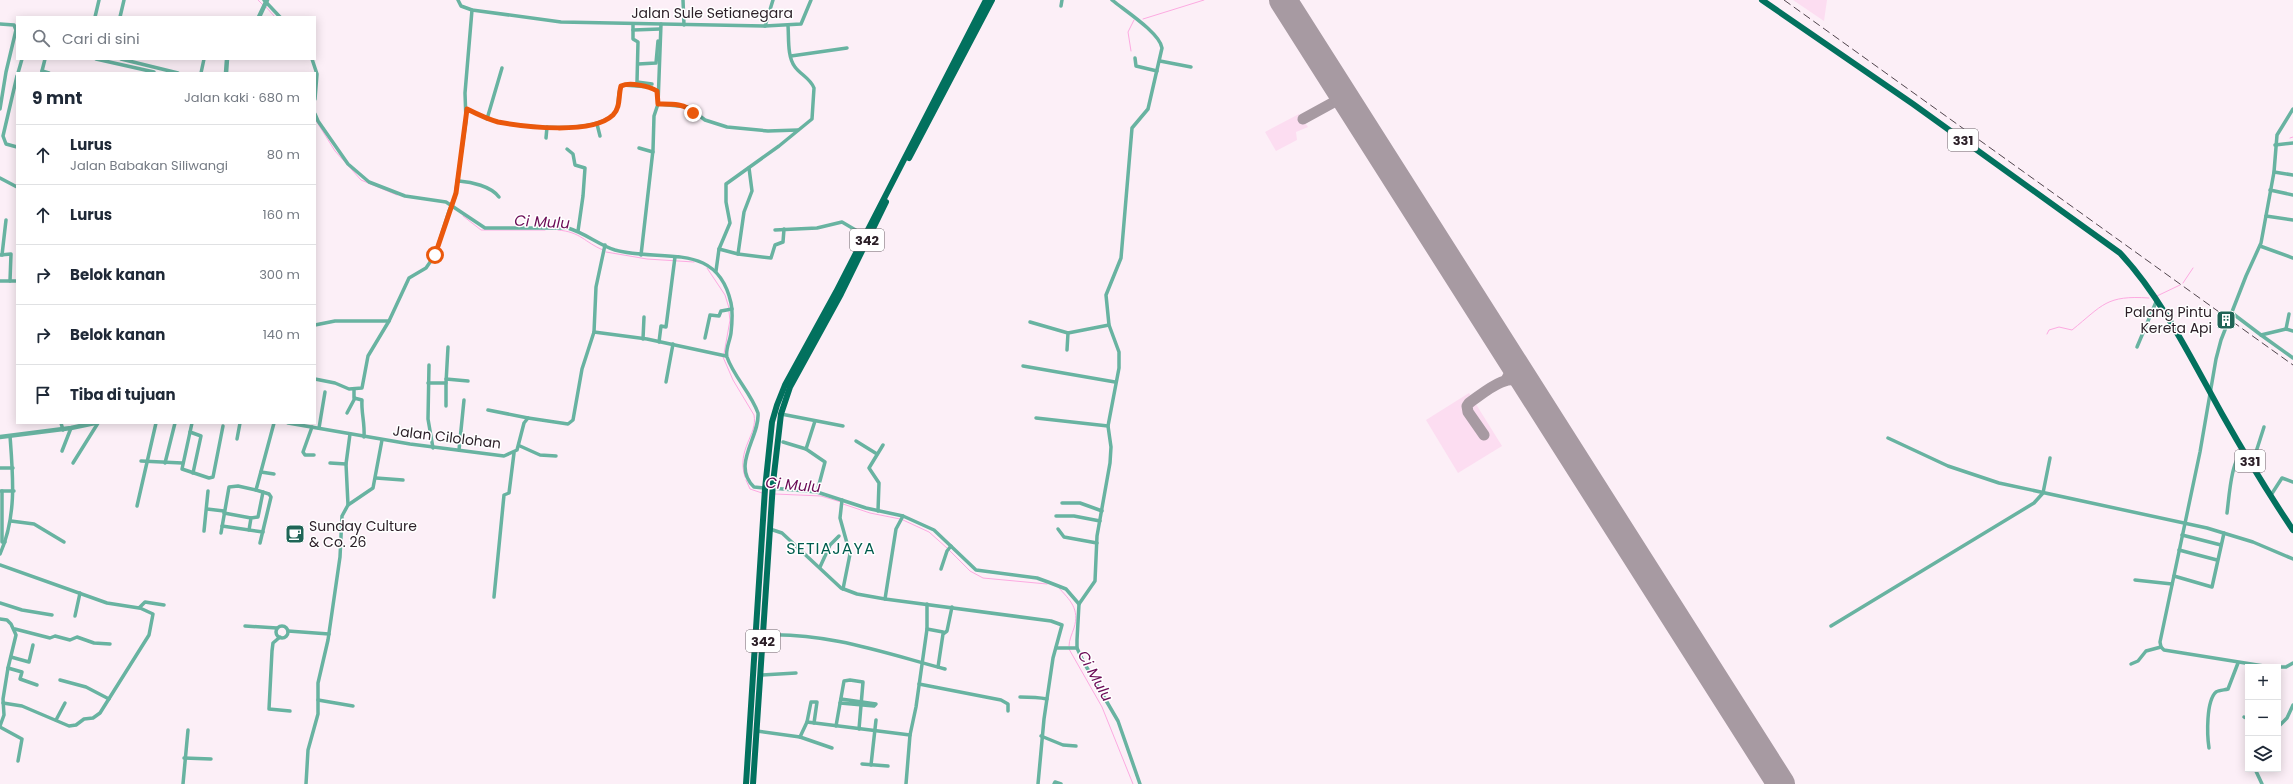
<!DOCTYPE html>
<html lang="id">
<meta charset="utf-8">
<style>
body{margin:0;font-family:Poppins,sans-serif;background:#f6f6f7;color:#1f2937}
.controls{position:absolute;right:12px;bottom:12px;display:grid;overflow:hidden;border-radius:0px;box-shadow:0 2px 10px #0003}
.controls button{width:36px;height:36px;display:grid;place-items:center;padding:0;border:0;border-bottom:1px solid #e0e1e3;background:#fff;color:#1f2937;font:20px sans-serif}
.stop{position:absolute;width:12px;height:12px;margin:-9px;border:3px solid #ea580c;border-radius:50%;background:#fff}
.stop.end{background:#ea580c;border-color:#fff;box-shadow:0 1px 4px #0008}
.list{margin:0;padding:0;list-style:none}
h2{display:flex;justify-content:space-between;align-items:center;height:52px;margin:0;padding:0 16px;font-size:17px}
h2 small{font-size:13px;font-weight:400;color:#747a83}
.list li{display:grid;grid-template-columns:26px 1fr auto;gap:12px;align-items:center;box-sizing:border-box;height:60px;padding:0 16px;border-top:1px solid #e0e1e3}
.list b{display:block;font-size:15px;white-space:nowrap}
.list p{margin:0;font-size:13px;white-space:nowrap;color:#747a83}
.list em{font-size:13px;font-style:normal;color:#747a83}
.icon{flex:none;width:22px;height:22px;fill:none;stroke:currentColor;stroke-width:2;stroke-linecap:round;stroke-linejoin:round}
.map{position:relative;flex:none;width:2293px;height:784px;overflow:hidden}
.search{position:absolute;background:#fff;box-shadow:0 2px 10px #0003;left:16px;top:16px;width:300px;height:44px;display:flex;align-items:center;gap:10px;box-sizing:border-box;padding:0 14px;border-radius:0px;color:#747a83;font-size:15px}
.panel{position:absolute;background:#fff;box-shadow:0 2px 10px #0003;left:16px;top:72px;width:300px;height:352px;border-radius:0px}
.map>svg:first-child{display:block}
.built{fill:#fcddf1}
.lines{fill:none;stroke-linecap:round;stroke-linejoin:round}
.stream{stroke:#fcaae1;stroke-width:1}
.taxiway{stroke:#a79aa2;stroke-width:11}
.runway{stroke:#a79aa2;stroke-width:28}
.minor{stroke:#68b3a1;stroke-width:3.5}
.tertiary{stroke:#68b3a1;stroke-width:4.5}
.primary{stroke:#02715e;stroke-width:6}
.rail{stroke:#52464e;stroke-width:1;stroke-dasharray:8 4;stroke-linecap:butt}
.route{stroke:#ea580c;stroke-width:5}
.labels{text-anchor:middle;stroke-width:3;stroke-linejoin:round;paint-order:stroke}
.shield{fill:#fff;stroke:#6b6268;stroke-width:1}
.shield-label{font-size:13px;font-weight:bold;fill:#2b1f27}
.street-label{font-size:14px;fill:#2b1f27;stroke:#fff}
.poi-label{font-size:14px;fill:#2b1f27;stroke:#fff;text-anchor:end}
.water-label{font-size:15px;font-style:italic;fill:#6b0b56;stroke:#fff}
.quarter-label{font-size:16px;letter-spacing:1px;fill:#005d4e;stroke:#fff}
</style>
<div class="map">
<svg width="2293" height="784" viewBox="0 0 2293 784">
<rect width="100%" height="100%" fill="#fceff7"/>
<g class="built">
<path d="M1793 0H1827L1824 21Z"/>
<path d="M1299 114 1308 127 1296 132 1297 140 1276 151 1265 132Z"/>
<path d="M1469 393 1502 446 1458 473 1426 420Z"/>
</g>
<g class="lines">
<g class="stream">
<path d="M258 0 263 5"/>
<path d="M266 7 275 17"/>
<path d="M1143 19 1204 0"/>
<path d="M1131 51 1128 32 1134 20"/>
<path d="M315 76V72"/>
<path d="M315 119 335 151 361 180 397 195"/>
<path d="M2290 138 2293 137"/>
<path d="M463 216 481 230H545"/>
<path d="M558 230C581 232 584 242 603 250"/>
<path d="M606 252 647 259 694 262"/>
<path d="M707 268 725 295 729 308"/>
<path d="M2183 283 2193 268"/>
<path d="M2157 296 2180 285"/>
<path d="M2047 334 2049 330 2059 327 2072 330C2103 305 2106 295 2149 298"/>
<path d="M724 354 730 320 729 312"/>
<path d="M723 357 733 380 754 415C758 435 736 449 745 477"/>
<path d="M746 480 750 489 762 493"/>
<path d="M775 494 821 496 841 502"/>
<path d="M843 504 870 513 900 519"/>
<path d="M903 520 929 532 947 548"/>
<path d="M949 550 970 571 983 578 1047 584"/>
<path d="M1058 587C1070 600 1080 609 1074 628 1072 634 1069 640 1069 646"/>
<path d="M1069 649 1102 707 1133 784"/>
</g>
<g class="taxiway">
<path d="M1303 119 1345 96"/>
<path d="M1506 380 1511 371V358"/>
<path d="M1484 435 1468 412 1467 406 1469 403C1485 392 1508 370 1527 384"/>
</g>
<path class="runway" d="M1283 0 1781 784"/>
<g class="minor">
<path d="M264 0 280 17"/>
<path d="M458 0 461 6 472 10 561 22 765 26 801 24 811 0"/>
<path d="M683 0 684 25"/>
<path d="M1112 0C1124 10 1160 33 1162 48L1148 109 1132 128 1121 258 1106 295 1109 325 1119 352V368L1108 426 1111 447 1110 463 1097 536 1095 581 1079 604 1077 640V648L1083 661 1118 721 1140 784"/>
<path d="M1061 6 1062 0"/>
<path d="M95 17 99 0"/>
<path d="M120 17 124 0"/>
<path d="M0 24 14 25 16 30 6 72 0 109"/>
<path d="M633 24V39L638 42 637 82 652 84"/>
<path d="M765 26 773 0"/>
<path d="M633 30 660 29"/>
<path d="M791 56 847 48"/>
<path d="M1135 58 1136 66 1157 71"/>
<path d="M96 59 154 72"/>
<path d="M121 59 178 73"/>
<path d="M312 59 317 74 315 99"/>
<path d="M1160 61 1191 67"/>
<path d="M638 64 656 63 658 41"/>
<path d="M42 71 45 59"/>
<path d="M18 73 22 59"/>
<path d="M42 73V71L49 73"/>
<path d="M201 73 204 59"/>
<path d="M17 76 3 136 6 144 17 147"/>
<path d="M658 104 661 24"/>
<path d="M467 109C477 114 487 119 498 122 525 127 591 134 613 115 622 107 615 92 623 85L650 87 657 91"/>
<path d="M315 114 318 121 348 164 369 182 405 196 446 202 485 228H568C585 233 599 245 615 250 662 263 717 240 731 303 733 312 732 324 731 333 730 341 725 350 727 357 734 377 751 393 758 413 760 437 731 465 754 487L765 488"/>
<path d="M487 119 502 68"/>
<path d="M597 124 600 136"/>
<path d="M546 138 547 127"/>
<path d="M2275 145 2293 143"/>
<path d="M639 148 653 152"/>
<path d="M567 149 573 154 575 165 585 168 583 196 578 231"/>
<path d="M2274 172 2293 175"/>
<path d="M0 178 17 187"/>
<path d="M459 181C471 182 491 186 499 197"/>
<path d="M2270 190 2293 195"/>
<path d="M2266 216 2293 220"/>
<path d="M775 230 817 228 842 222 864 235"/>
<path d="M2260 246 2293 258"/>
<path d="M719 249 738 254 771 258 775 245 783 242 784 229"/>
<path d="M738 254 744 212 752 191 749 168"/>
<path d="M0 255 11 254 10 281"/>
<path d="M2 255 6 220"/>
<path d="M641 255 653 150 654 116 658 104 688 107 705 120 727 127 768 131 798 130"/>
<path d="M716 271 719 249 730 223 726 202V184L779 146 812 119 814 88C811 79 800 74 795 67 787 57 789 37 788 26"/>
<path d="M0 281H17"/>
<path d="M2232 313 2261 335 2286 329 2293 331"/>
<path d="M1030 322 1068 333 1109 325"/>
<path d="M315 325 335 321H389L409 278 426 268 435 255 449 211 455 197 466 121 465 93 472 10"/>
<path d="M2286 329 2289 314"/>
<path d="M594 332 647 339 726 356"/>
<path d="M2261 335 2293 358"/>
<path d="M705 338 710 315 719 316 721 311 732 309"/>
<path d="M643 339 644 317"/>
<path d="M659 342 661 326 666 327 675 257"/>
<path d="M2137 347 2156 302"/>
<path d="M1067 350 1068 333"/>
<path d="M429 365 428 419 433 448"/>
<path d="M1023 366 1115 382"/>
<path d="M315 379 335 383 349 389 362 388 368 356 389 321"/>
<path d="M446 379 468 381"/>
<path d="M666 382 673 344"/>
<path d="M428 383H446V406"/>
<path d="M446 383 448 347"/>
<path d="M354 389V398L362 400C361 412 365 423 364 437"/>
<path d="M488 410 528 418"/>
<path d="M347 413 355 398"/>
<path d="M781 414 843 426"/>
<path d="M1036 418 1108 426"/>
<path d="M815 421 806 449 825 462 817 492"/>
<path d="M61 423 63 430"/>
<path d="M192 423 182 469 209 478 213 477 223 426"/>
<path d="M288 423 410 444 504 456 517 450 524 423 528 418 568 424 573 420 582 369 594 332 596 287 605 245"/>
<path d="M312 427 303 452 305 455H314"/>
<path d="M319 428 325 392"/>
<path d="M190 432 201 436 193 473"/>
<path d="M1888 438 1948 466 1999 483 2207 528 2253 542 2293 559"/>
<path d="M237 439 240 423"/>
<path d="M856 441 877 454"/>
<path d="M783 442 806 449"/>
<path d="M520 446 540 455 556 456"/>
<path d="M459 450 464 400"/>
<path d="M62 451 71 428"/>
<path d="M2248 457 2256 452 2264 427"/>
<path d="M141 461 182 463"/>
<path d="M73 463 98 423"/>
<path d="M165 463 175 423"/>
<path d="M330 463 346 464"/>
<path d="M0 468H13"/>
<path d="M261 472 274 474"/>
<path d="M376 478 403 480"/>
<path d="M772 488 817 492 866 508 903 516 934 530 976 570 1037 578 1048 582 1066 589 1079 604"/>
<path d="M1 491H14"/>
<path d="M2 491V542H5"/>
<path d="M2271 495 2282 478 2293 482"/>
<path d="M842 500 840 518 850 554 843 589"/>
<path d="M1062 503H1080L1102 511"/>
<path d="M348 505 346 464 350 434"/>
<path d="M137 506 156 423"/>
<path d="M207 509 224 511"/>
<path d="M878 511 879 483 869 468 883 445"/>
<path d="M224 513 251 518"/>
<path d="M2227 513C2229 499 2231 457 2244 451"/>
<path d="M1056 516H1074L1100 521"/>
<path d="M11 521 34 524 64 542"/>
<path d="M222 526 263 532"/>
<path d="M770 529 782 533 841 588 857 594 885 599 1051 621 1062 625 1053 658 1044 719 1038 784"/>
<path d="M1058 529 1064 537 1097 543"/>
<path d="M249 530 251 518 258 517 263 492"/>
<path d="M204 531 208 491"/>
<path d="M221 533 229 487 238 486 256 490"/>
<path d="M2182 535 2221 545"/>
<path d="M260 543 271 497 269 494 256 490 274 423"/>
<path d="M2179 550 2217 560"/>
<path d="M0 554C17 516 13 476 10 436"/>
<path d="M0 565 107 603 139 608 145 602 164 605"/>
<path d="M820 567 830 545 839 536"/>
<path d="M941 569 947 551 951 546"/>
<path d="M2174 576 2212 587 2224 533"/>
<path d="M2135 580 2172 584"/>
<path d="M494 597 504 495 509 493 514 453"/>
<path d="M885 599 896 529 903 516"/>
<path d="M0 603 22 610 52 615"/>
<path d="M75 616 80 593"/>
<path d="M0 619 7 620 11 624 16 635 8 668 3 699 4 715 0 726"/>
<path d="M245 626 277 628"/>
<path d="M1831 626 2034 503 2043 493 2050 458"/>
<circle cx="282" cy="632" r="6"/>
<path d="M15 629 50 638 55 636 70 640 77 637 94 643 110 644"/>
<path d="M927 629 943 632"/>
<path d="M288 631 329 634"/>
<path d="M763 635C826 632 885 653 945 669"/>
<path d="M280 637 273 643 272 651 269 709 290 711"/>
<path d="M1056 648H1077"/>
<path d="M11 657 29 662 33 645"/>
<path d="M2131 664 2138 661 2146 651 2161 647"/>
<path d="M938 667 943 634 947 631 952 607"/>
<path d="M2270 667 2164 650 2161 647 2160 642 2200 452 2216 359 2221 340 2246 276 2261 243 2274 172 2277 135 2293 109"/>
<path d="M2278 667H2286L2293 663"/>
<path d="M8 668 22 672 20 679 37 685"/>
<path d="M761 675 796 673"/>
<path d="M60 680 86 687 109 699"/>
<path d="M919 684 1001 700 1008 704V711"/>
<path d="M1020 697C1030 697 1037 697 1047 699"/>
<path d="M318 700 353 706"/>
<path d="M3 703 22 706 69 726 76 725 84 719 93 718 100 713 149 635 153 614 140 608"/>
<path d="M840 703 874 706 876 704 841 699"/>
<path d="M2244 717 2248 719"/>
<path d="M56 720 65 703"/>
<path d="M807 722 910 735"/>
<path d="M836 726 844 681 850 680 863 682 859 729"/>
<path d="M0 727 22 739 18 761"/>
<path d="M2278 727 2287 718 2293 705"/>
<path d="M757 731 800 737 807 722 811 702H817L814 723"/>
<path d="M1041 736 1063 745 1076 746"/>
<path d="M800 737 832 748"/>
<path d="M2209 748C2207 735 2206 701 2216 692 2219 690 2225 690 2228 689L2238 663"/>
<path d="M184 758 211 759"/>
<path d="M862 764 888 766"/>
<path d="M871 765 876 720"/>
<path d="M2255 769 2262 784"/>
<path d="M183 784 188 730"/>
<path d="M306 784 308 750 318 714V683L328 640 340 557 342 516 348 505 373 488 382 440"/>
<path d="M906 784 910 735 916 707 927 629V604"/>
<path d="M1054 784 1055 782 1061 784"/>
</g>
<g class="tertiary">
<path d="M259 17 267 0"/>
<path d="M226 73 227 59"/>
<path d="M0 437 71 428 95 423"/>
</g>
<g class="primary">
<path d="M1762 0 1913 104 2120 253C2162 298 2192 360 2222 414 2244 453 2268 493 2293 530"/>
<path d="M909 158 992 0"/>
<path d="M746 784 765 489 772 422 777 405 785 385 836 292 986 0"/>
<path d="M753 784 773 483 781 414 790 387 841 294 886 202"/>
</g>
<path class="rail" d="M1784 0 2293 365"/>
</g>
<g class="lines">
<path class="route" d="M435 255 456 193 467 109C477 114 487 119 498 122 525 127 592 135 613 115 621 107 618 96 621 86 630 82 649 86 657 91L658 104C669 104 686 103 693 113"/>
</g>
<defs>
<g id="building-square" transform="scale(1)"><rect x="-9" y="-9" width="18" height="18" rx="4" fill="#1f6456" stroke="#fff"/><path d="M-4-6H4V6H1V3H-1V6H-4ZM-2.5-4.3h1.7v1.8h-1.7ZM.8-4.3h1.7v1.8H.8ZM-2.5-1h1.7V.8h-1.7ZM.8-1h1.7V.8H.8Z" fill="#fff"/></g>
<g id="cafe-square" transform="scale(1)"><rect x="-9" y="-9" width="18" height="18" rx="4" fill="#1f6456" stroke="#fff"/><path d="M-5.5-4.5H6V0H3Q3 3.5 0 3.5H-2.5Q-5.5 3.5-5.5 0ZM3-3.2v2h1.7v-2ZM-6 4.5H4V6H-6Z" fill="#fff"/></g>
</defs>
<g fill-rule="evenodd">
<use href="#building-square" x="2226" y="320"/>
<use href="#cafe-square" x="295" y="534"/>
</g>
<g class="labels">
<g class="shield">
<rect x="1948" y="129" width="30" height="22" rx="3"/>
<rect x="850" y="229" width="34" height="22" rx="3"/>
<rect x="2235" y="450" width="30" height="22" rx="3"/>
<rect x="746" y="630" width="34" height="22" rx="3"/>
</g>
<g class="shield-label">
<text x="1963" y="145">331</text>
<text x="867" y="245">342</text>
<text x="2250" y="466">331</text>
<text x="763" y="646">342</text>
</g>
<g class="street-label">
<text x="712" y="18">Jalan Sule Setianegara</text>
<text transform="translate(447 437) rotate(7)" y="5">Jalan Cilolohan</text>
</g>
<g class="poi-label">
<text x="2212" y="317">Palang Pintu<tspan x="2212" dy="16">Kereta Api</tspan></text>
<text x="309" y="531" text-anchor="start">Sunday Culture<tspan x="309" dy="16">&amp; Co. 26</tspan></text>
</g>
<g class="water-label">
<text transform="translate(542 222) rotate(3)" y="5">Ci Mulu</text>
<text transform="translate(793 485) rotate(5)" y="5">Ci Mulu</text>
<text transform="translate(1095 676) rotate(61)" y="5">Ci Mulu</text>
</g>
<g class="quarter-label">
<text x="831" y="554">SETIAJAYA</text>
</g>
</g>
</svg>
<div class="controls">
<button>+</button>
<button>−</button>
<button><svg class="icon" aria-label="layers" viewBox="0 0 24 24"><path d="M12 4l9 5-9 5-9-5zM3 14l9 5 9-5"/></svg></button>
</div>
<div class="stop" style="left:435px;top:255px"></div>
<div class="stop end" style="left:693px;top:113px"></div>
<div class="search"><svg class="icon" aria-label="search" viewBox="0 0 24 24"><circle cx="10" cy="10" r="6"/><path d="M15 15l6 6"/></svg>Cari di sini</div>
<section class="panel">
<h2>9 mnt<small>Jalan kaki · 680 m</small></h2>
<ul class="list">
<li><svg class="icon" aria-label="ahead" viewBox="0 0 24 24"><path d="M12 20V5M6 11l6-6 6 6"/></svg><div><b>Lurus</b><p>Jalan Babakan Siliwangi</p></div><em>80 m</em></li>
<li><svg class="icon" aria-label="ahead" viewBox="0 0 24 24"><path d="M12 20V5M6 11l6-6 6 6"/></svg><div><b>Lurus</b></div><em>160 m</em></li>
<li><svg class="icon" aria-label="right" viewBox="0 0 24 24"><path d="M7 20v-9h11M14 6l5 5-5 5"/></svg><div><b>Belok kanan</b></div><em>300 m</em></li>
<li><svg class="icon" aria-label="right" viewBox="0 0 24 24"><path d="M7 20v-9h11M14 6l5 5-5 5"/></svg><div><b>Belok kanan</b></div><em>140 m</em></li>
<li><svg class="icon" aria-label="arrive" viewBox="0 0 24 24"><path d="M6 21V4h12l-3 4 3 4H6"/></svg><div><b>Tiba di tujuan</b></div></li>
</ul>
</section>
</div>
